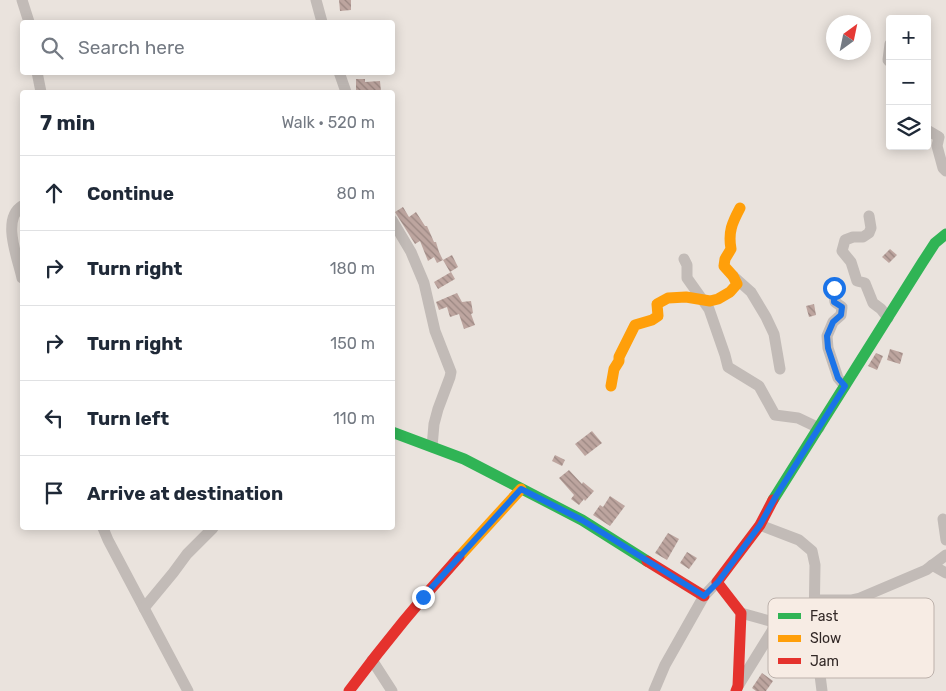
<!DOCTYPE html>
<meta charset="utf-8">
<style>
body{margin:0;font-family:Rubik,sans-serif;background:#f6f6f7;color:#1f2937}
.controls{position:absolute;right:15px;top:15px;display:grid;overflow:hidden;border-radius:5px;box-shadow:0 2px 12px #0003}
.controls button{width:45px;height:45px;display:grid;place-items:center;padding:0;border:0;border-bottom:1px solid #e0e1e3;background:#fff;color:#1f2937;font:25px sans-serif}
.compass{position:absolute;left:826px;top:15px;width:45px;height:45px;border-radius:50%;background:#fff;box-shadow:0 2px 12px #0003;rotate:33deg}
.stop{position:absolute;width:15px;height:15px;margin:-11px;border:4px solid #1a73e8;border-radius:50%;background:#fff}
.stop.end{background:#1a73e8;border-color:#fff;box-shadow:0 1px 5px #0008}
.list{margin:0;padding:0;list-style:none}
h2{display:flex;justify-content:space-between;align-items:center;height:65px;margin:0;padding:0 20px;font-size:21px}
h2 small{font-size:16px;font-weight:400;color:#747a83}
.list li{display:grid;grid-template-columns:32px 1fr auto;gap:15px;align-items:center;box-sizing:border-box;height:75px;padding:0 20px;border-top:1px solid #e0e1e3}
.list b{display:block;font-size:19px;white-space:nowrap}
.list em{font-size:16px;font-style:normal;color:#747a83}
.icon{flex:none;width:28px;height:28px;fill:none;stroke:currentColor;stroke-width:2;stroke-linecap:round;stroke-linejoin:round}
.map{position:relative;flex:none;width:946px;height:691px;overflow:hidden}
.search{position:absolute;background:#fff;box-shadow:0 2px 12px #0003;left:20px;top:20px;width:375px;height:55px;display:flex;align-items:center;gap:12px;box-sizing:border-box;padding:0 18px;border-radius:5px;color:#747a83;font-size:19px}
.panel{position:absolute;background:#fff;box-shadow:0 2px 12px #0003;left:20px;top:90px;width:375px;height:440px;border-radius:5px}
.map>svg:first-child{display:block}
.building{fill:url(#building-back-hatch)}
.lines{fill:none;stroke-linecap:round;stroke-linejoin:round}
.street{stroke:#c2bbb7;stroke-width:11}
.fast{stroke:#30b455;stroke-width:11}
.slow{stroke:#ff9f0a;stroke-width:11}
.jam{stroke:#e5322d;stroke-width:11}
.route{stroke:#1a73e8;stroke-width:6}
.key{fill:#f7ece4;stroke:#bcb1ab;stroke-width:1}
.key-label{font-size:14px;fill:#322826}
</style>
<div class="map">
<svg width="946" height="691" viewBox="0 0 946 691">
<defs>
<pattern id="building-back-hatch" width="6" height="6" patternUnits="userSpaceOnUse" patternTransform="scale(1.25)"><rect width="6" height="6" fill="#bda59f"/><path d="M-1 5l2 2M0 0l6 6M5-1l2 2" fill="none" stroke="#9a8681"/></pattern>
</defs>
<rect width="100%" height="100%" fill="#eae3dd"/>
<g class="building">
<path d="M339 0H351V10L340 11Z"/>
<path d="M356 79H365V82L380 81 381 92H356Z"/>
<path d="M403 207 409 217 416 212 425 226H427L434 242H436L439 252 443 260 437 263 434 257 428 261 420 241 415 244 395 212Z"/>
<path d="M890 249 897 255 889 263 882 257Z"/>
<path d="M452 255 458 267 450 272 443 260Z"/>
<path d="M451 272 455 279 438 289 434 282Z"/>
<path d="M457 293 462 302 471 301 473 313 471 314 475 325 464 329 459 314 450 317 447 307 439 310 436 302Z"/>
<path d="M814 304 816 315 809 317 806 306Z"/>
<path d="M890 349 903 353 900 364 887 360Z"/>
<path d="M876 353 883 356 877 370 868 366Z"/>
<path d="M592 431 602 443 585 456 575 444Z"/>
<path d="M555 455 565 460 562 466 552 461Z"/>
<path d="M569 470 582 484 583 482 594 491 585 501 584 499 579 505 571 499 574 495 559 478Z"/>
<path d="M610 496 625 506 610 526 593 515 600 505 603 507Z"/>
<path d="M668 533 679 539 667 560 655 553Z"/>
<path d="M687 552 697 558 689 569 680 563Z"/>
<path d="M762 673 773 681 766 691H756L752 688Z"/>
</g>
<g class="lines">
<g class="street">
<path d="M22 0 29 22"/>
<path d="M316 0 322 22"/>
<path d="M890 44 888 60 890 62"/>
<path d="M37 72 41 92"/>
<path d="M339 72 346 92"/>
<path d="M927 130 939 137 937 146 943 168 946 171"/>
<path d="M22 206C1 219 18 259 22 278"/>
<path d="M869 216 871 228 869 233 863 237H853L845 240 842 251 851 262 857 281 865 283 873 303 881 309 888 318"/>
<path d="M392 220 411 252 424 283 435 331 451 372 450 377 438 409 434 424 432 447"/>
<path d="M684 259 687 265V278L709 309 725 355 728 367 759 386 775 415 798 418 819 428"/>
<path d="M733 276 751 292 766 317 774 334 780 369"/>
<path d="M833 288 835 302 842 307 841 315 833 322 827 336 828 348 838 378 845 386"/>
<path d="M943 519 946 540"/>
<path d="M760 525 799 540 812 551 815 565 814 627 822 691"/>
<path d="M103 528 108 540 188 691"/>
<path d="M932 565 946 573"/>
<path d="M814 600H851L860 598 926 570 946 555"/>
<path d="M144 608 173 573 187 554 213 528"/>
<path d="M741 613 777 623 814 627"/>
<path d="M372 660 392 691"/>
<path d="M738 686 777 623"/>
<path d="M654 691 665 665 704 596 717 582"/>
</g>
<g class="fast">
<path d="M392 432 464 459 582 520 647 561"/>
<path d="M773 500 922 263 935 243 946 234"/>
</g>
<g class="slow">
<path d="M611 386 614 369 619 361V357L635 325 652 320 658 316 657 304 668 298 686 297 710 301 718 299 730 292 737 284 733 276 724 266 725 259 731 249C728 232 732 223 740 208"/>
<path d="M459 557 521 489"/>
</g>
<g class="jam">
<path d="M647 561 704 596"/>
<path d="M349 691C384 644 420 600 459 557"/>
<path d="M736 691 738 686 741 613 717 582 760 525 773 500"/>
</g>
</g>
<g class="lines">
<path class="route" d="M423 597 521 489 582 520 704 596 718 582 760 525 776 496 845 386 838 378 828 348 827 336 833 322 841 315 842 307 834 302V288"/>
</g>
<rect x="768" y="598" width="166" height="80" rx="8" class="key"/>
<rect x="778" y="613" width="23" height="6" fill="#30b455"/>
<rect x="778" y="635" width="23" height="7" fill="#ff9f0a"/>
<rect x="778" y="658" width="23" height="6" fill="#e5322d"/>
<g class="key-label">
<text x="810" y="621">Fast</text>
<text x="810" y="643">Slow</text>
<text x="810" y="666">Jam</text>
</g>
</svg>
<div class="controls">
<button>+</button>
<button>−</button>
<button><svg class="icon" aria-label="layers" viewBox="0 0 24 24"><path d="M12 4l9 5-9 5-9-5zM3 14l9 5 9-5"/></svg></button>
</div>
<svg class="compass" viewBox="-18 -18 36 36"><path d="M0-13l5 13h-10z" fill="#e53935"/><path d="M0 13l5-13h-10z" fill="#747a83"/></svg>
<div class="stop" style="left:834px;top:288px"></div>
<div class="stop end" style="left:423px;top:597px"></div>
<div class="search"><svg class="icon" aria-label="search" viewBox="0 0 24 24"><circle cx="10" cy="10" r="6"/><path d="M15 15l6 6"/></svg>Search here</div>
<section class="panel">
<h2>7 min<small>Walk · 520 m</small></h2>
<ul class="list">
<li><svg class="icon" aria-label="ahead" viewBox="0 0 24 24"><path d="M12 20V5M6 11l6-6 6 6"/></svg><div><b>Continue</b></div><em>80 m</em></li>
<li><svg class="icon" aria-label="right" viewBox="0 0 24 24"><path d="M7 20v-9h11M14 6l5 5-5 5"/></svg><div><b>Turn right</b></div><em>180 m</em></li>
<li><svg class="icon" aria-label="right" viewBox="0 0 24 24"><path d="M7 20v-9h11M14 6l5 5-5 5"/></svg><div><b>Turn right</b></div><em>150 m</em></li>
<li><svg class="icon" aria-label="left" viewBox="0 0 24 24"><path d="M17 20v-9H6M10 6l-5 5 5 5"/></svg><div><b>Turn left</b></div><em>110 m</em></li>
<li><svg class="icon" aria-label="arrive" viewBox="0 0 24 24"><path d="M6 21V4h12l-3 4 3 4H6"/></svg><div><b>Arrive at destination</b></div></li>
</ul>
</section>
</div>
